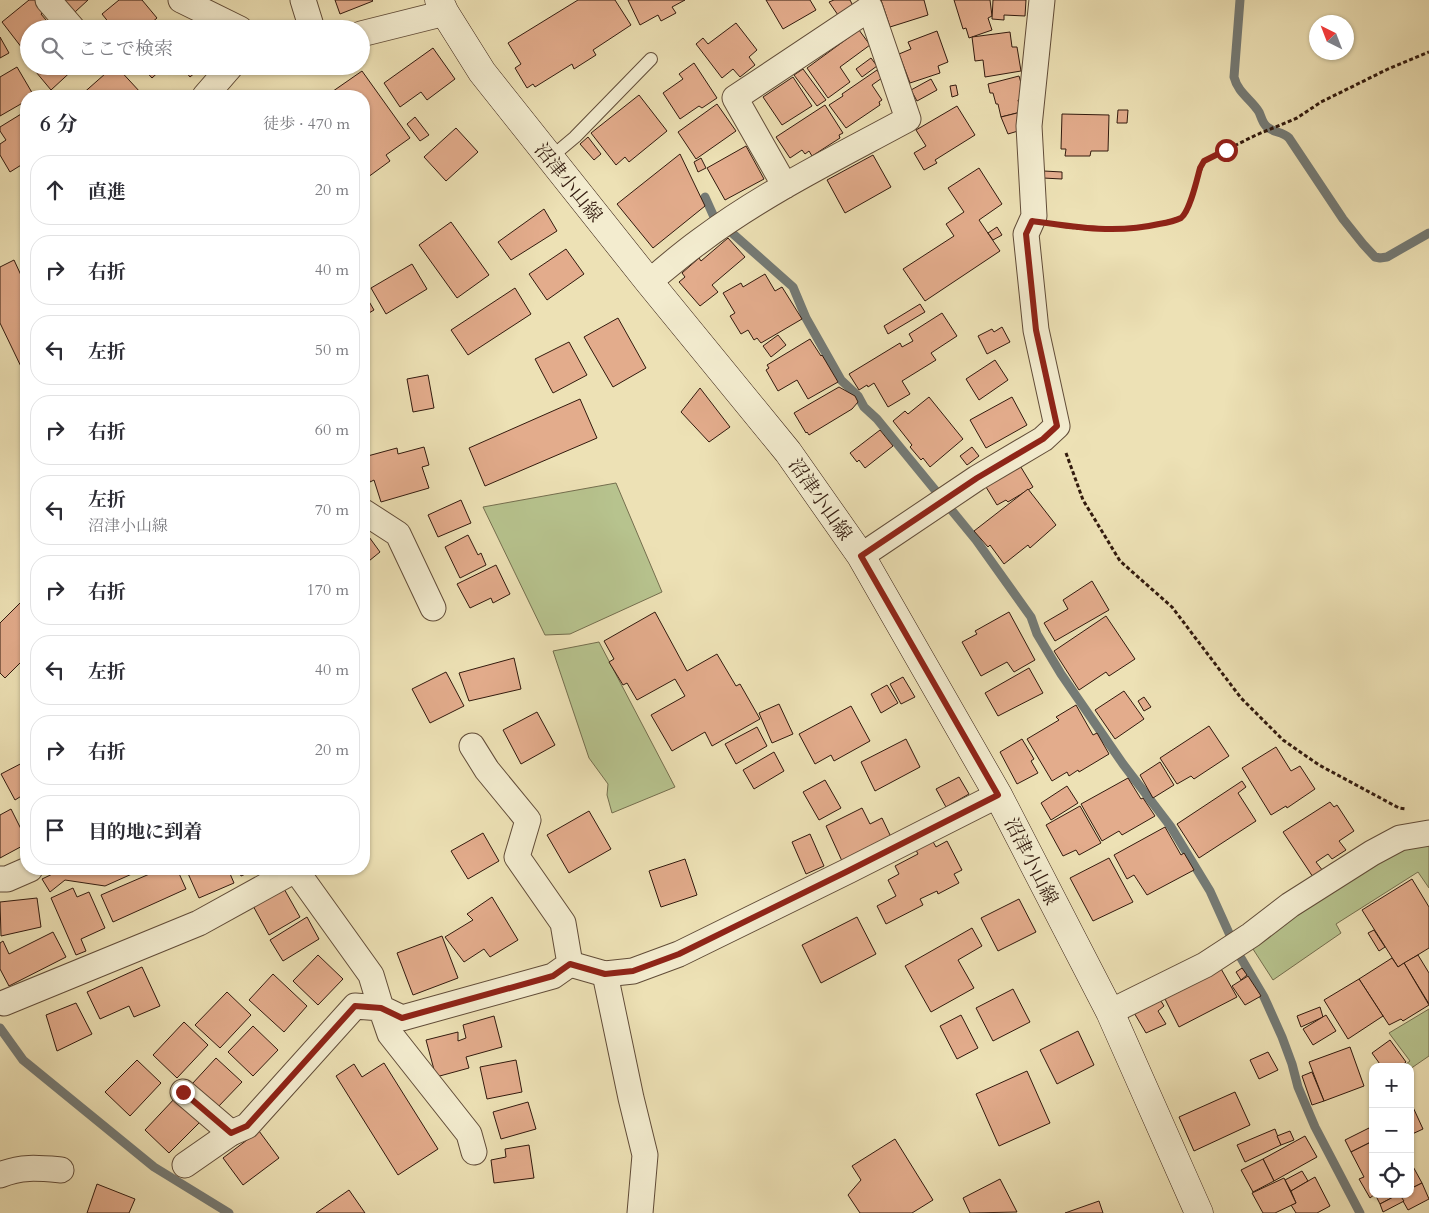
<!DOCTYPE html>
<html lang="ja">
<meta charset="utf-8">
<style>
body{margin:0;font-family:Cardo,"Noto Serif JP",serif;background:#f2f2f3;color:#2b2b33}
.controls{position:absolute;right:15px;bottom:15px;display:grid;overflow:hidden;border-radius:10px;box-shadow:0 1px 4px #0004}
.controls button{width:45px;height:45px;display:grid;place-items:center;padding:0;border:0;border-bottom:1px solid #e1e1e2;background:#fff;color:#2b2b33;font:25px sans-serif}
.compass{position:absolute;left:1309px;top:15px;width:45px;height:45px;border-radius:50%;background:#fff;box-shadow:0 1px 4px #0004;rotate:318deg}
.stop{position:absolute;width:15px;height:15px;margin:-11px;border:4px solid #8f2418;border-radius:50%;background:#fff}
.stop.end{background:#8f2418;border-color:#fff;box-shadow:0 1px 5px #0008}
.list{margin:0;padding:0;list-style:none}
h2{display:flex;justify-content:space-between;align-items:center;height:65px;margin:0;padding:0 20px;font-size:21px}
h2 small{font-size:16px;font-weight:400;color:#7c7c81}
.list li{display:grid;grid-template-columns:32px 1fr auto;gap:15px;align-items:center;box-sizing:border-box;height:70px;margin:0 10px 10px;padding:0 10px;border:1px solid #e1e1e2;border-radius:20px}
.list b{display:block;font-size:19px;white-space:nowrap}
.list p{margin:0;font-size:16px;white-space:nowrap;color:#7c7c81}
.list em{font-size:16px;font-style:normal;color:#7c7c81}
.icon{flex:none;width:28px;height:28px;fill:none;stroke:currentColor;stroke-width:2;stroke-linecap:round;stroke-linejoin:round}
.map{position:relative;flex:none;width:1429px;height:1213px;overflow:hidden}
.search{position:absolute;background:#fff;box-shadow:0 1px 4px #0004;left:20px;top:20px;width:350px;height:55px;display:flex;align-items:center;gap:12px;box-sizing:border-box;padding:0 18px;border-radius:28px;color:#7c7c81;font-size:19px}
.panel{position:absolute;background:#fff;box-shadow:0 1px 4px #0004;left:20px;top:90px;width:350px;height:785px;border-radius:20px}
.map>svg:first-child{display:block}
.green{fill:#b7c38e;stroke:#746e4e}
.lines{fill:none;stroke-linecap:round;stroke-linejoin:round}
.stream{stroke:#747a75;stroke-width:9}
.building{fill:#e3ac8c;stroke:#321a0e}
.lane-casing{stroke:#614c38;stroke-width:14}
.street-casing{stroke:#614c38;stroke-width:27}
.secondary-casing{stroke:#321a0e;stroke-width:29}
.path{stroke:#321a0e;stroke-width:3;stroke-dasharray:4 2.5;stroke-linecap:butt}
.lane{stroke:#f3eccf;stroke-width:12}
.street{stroke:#f3eccf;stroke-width:25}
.secondary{stroke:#f3eccf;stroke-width:28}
.route{stroke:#8f2418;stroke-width:6}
.labels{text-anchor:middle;stroke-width:4;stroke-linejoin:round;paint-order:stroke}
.street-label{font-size:19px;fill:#321a0e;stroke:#f3eccf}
</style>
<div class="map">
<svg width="1429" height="1213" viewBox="0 0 1429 1213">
<rect width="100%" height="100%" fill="#ede1b5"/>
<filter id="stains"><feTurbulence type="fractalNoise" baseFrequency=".004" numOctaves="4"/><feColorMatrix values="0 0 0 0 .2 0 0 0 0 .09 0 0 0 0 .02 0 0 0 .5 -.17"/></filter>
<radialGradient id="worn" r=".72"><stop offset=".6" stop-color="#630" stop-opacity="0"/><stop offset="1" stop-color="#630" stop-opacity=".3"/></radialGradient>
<g class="green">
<path d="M616 483 662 592 570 634 545 635 483 507Z"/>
<path d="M599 642 675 787 612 813 607 795 608 784 589 758 553 651Z"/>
<path d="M1429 841V888L1418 872 1336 924 1341 933 1273 980 1251 946 1395 851Z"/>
<path d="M1429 1009V1056L1410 1069V1067H1402L1410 1061 1389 1033Z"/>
</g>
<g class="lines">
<g class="stream">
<path d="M1240 0 1234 77C1238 93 1251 99 1259 112 1261 116 1262 122 1266 126 1273 133 1282 131 1289 138L1343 219 1363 244 1375 257 1380 258 1387 257 1429 233"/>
<path d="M705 197 714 217 793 287 806 318 841 380 858 396 864 407 877 419 899 446 976 540 1031 617 1037 634 1061 674 1123 764 1171 827 1210 891 1238 953 1264 997 1282 1037 1292 1064 1298 1087 1315 1127 1360 1213"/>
<path d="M0 1028 23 1060 154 1167 229 1213"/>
</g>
</g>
<g class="building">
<path d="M29 0H36L45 11 41 14 51 26 47 29H29V43L22 48 2 22Z"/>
<path d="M64 0H88L75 12Z"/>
<path d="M119 0H142L157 18 144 29H114L102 14Z"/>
<path d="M335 0H372L373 1 340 14Z"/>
<path d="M578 0H615L631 25 593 50 596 55 574 69 572 64 535 87 533 84 527 88 515 68 521 64 508 43Z"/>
<path d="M628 0H685L672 7 676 13 661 21 658 15 640 25Z"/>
<path d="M766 0H810L816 10 783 29Z"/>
<path d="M834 0H850L853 6 838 15 829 2Z"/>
<path d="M881 0H924L928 15 890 27Z"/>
<path d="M954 0H990L992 16 988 18 992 30 969 38 966 28 963 29Z"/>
<path d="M993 0H1026L1025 16 1004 15V20L992 19Z"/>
<path d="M736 23 757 50 749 57 755 65 740 77 733 69 722 78 696 44 703 38 708 44Z"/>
<path d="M859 30 870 45 840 67 850 82 828 98 807 68Z"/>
<path d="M937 31 948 62 938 66 940 73 910 83 899 54 911 49 908 42Z"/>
<path d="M1010 32 1012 47H1017L1021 71 985 77 983 60 975 61 972 37Z"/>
<path d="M0 37 9 53 0 58Z"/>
<path d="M433 48 455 79 427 100 421 92 400 107 384 83Z"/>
<path d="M871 58 877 66 862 77 856 69Z"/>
<path d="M694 63 717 98 702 108 699 106 680 119 663 93 683 79 679 74Z"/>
<path d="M31 66H77L51 90Z"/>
<path d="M114 66H116L141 93 137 96H80Z"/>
<path d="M141 66H165L152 78Z"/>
<path d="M181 66H203L190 77Z"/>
<path d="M17 67 34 96H26V101L0 116V77Z"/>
<path d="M803 69 826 100 817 106 794 75Z"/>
<path d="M877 70 882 78 872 85 882 100 879 102 880 105 846 128 829 105 843 96 842 94Z"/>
<path d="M362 71 410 138 386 155 390 161 364 180V96H326Z"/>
<path d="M1019 76 1021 83 1022 99 1018 100 1021 112 1001 117 998 104H996L993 93H990L988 84Z"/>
<path d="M793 77 812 106 782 125 763 97Z"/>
<path d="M931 79 937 90 917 101 911 90Z"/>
<path d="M956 85 958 95 952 97 950 86Z"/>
<path d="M639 95 667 131 629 162 625 157 616 165 591 133Z"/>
<path d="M717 104 736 131 696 159 678 132Z"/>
<path d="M825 105 843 133 839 135 840 138 812 156 809 151 805 154 802 150 790 158 776 137Z"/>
<path d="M957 106 975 135 935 160 937 163 924 170 914 153 926 146 916 130Z"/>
<path d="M1118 110H1128L1127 123H1117Z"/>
<path d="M26 111V162L10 172 0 155V144L6 140 0 131V127Z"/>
<path d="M1021 112 1018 131 1008 134 1001 117Z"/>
<path d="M1062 114 1109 115 1108 151H1091L1090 156H1065L1066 149H1061Z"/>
<path d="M415 117 429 135 420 141 407 124Z"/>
<path d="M456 128 478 152 446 181 424 157Z"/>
<path d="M588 137 601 154 594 160 580 144Z"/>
<path d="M746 146 764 179 725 200 707 168Z"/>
<path d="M680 154 705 206 653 248 617 204Z"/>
<path d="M873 155 891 187 845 213 827 180Z"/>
<path d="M701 158 706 168 698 172 694 162Z"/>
<path d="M979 168 1002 204 979 220 1000 251 925 301 903 269 954 236 946 224 964 212 948 188Z"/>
<path d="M1044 171 1062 172V179L1043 178Z"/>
<path d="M544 209 557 231 511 260 498 242Z"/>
<path d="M451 222 489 275 457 298 419 245Z"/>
<path d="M997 227 1002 235 993 240 988 233Z"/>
<path d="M728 238 745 257 712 285 718 292 700 306 679 282 685 277 682 273 699 258 701 261Z"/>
<path d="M566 249 584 274 547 300 529 274Z"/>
<path d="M14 260 26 286V377L0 323V267Z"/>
<path d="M412 264 427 289 386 314 371 288Z"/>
<path d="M765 274 775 291 782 287 802 319 761 343 757 338 754 340 748 330 741 334 730 316 735 313 723 293 741 283 743 287Z"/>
<path d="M515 288 531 314 468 355 451 330Z"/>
<path d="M364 293 374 310 364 316Z"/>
<path d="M920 304 925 312 888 334 884 326Z"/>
<path d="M942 313 957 336 931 353 936 360 902 381 910 394 888 407 874 383 868 387 867 385 859 390 849 374 900 343 902 347 913 341 909 334Z"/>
<path d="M618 318 646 368 613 387 584 337Z"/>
<path d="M1002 327 1010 342 987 354 978 336 992 329 994 332Z"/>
<path d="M778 335 786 345 771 357 763 346Z"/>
<path d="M810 339 821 356 822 355 838 382 808 399 797 380 778 391 766 370 769 368 767 365Z"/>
<path d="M569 342 587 375 553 393 535 359Z"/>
<path d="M995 360 1008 380 979 400 966 379Z"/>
<path d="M428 375 434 408 413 412 407 379Z"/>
<path d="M839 387 855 396 858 402 852 409 809 435 807 432 806 433 794 413Z"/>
<path d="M700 388 730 427 709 442 681 412Z"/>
<path d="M929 397 963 439 930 467 923 458 921 460 910 447 912 445 893 421 905 411 908 414Z"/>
<path d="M1012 397 1027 425 986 448 970 420Z"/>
<path d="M580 399 597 438 485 486 469 448Z"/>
<path d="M880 430 893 446 865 468 859 460 857 462 850 453Z"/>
<path d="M424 447 429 465 422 467 429 488 381 502 374 480 370 482 364 457 397 448 398 454Z"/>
<path d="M972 447 979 456 967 465 960 456Z"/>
<path d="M1019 464 1033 487 1008 502 1006 500 997 505 986 487Z"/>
<path d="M1028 489 1056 525 1030 548 1028 545 1004 564 990 545 988 547 974 531Z"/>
<path d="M461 500 471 523 438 537 428 515Z"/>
<path d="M364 530 380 552 364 565Z"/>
<path d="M468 535 478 555 481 553 486 565 460 578 445 547Z"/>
<path d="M496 565 510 594 493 603 491 598 470 608 457 584Z"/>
<path d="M1092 581 1109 610 1055 641 1044 623 1068 609 1063 600Z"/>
<path d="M26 597V657L5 678 0 673V623Z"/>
<path d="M655 612 687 671 717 654 736 686 740 684 760 719 712 746 705 732 672 751 651 715 685 696 675 679 637 700 627 683 623 685 609 662 614 659 604 641Z"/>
<path d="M1009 612 1035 660 1014 672 1007 662 981 676 962 642 977 634 975 631Z"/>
<path d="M1106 616 1135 659 1109 676 1106 672 1079 690 1054 651Z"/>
<path d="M514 658 521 689 469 701 459 673Z"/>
<path d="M1029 668 1043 693 998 716 985 693Z"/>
<path d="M446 672 464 706 430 723 412 689Z"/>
<path d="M903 677 915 697 901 704 890 684Z"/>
<path d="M887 685 898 703 881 713 871 694Z"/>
<path d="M1124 691 1144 719 1115 739 1095 710Z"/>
<path d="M1144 697 1151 707 1144 711 1138 701Z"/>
<path d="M779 704 793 734 772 743 759 713Z"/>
<path d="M1076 705 1093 735 1097 733 1109 754 1079 772 1078 770 1069 776 1067 772 1052 781 1027 739 1059 720 1056 717Z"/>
<path d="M851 706 870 741 834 761 831 755 815 764 799 734Z"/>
<path d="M537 712 555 745 521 764 503 730Z"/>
<path d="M1209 726 1229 756 1194 779 1191 776 1177 784 1160 758Z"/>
<path d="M757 727 767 746 736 764 725 744Z"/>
<path d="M906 739 920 767 875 791 861 762Z"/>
<path d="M1022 739 1034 759 1031 761 1038 773 1017 784 1000 752Z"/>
<path d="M1276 747 1291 771 1300 766 1315 789 1287 808 1286 806 1271 815 1242 768Z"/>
<path d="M774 752 784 771 754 789 743 770Z"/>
<path d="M26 761V801L23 795 15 800 1 774Z"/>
<path d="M1160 762 1174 785 1153 798 1140 775Z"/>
<path d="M959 777 969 794 946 807 936 789Z"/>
<path d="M1128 778 1141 799 1143 798 1155 816 1122 835 1119 831 1102 841 1081 804Z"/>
<path d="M825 780 841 808 819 820 803 792Z"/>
<path d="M1242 781 1246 787 1238 793 1256 821 1199 858 1177 824Z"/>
<path d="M1067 786 1078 803 1051 820 1041 803Z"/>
<path d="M1330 802 1334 807 1337 805 1354 831 1339 841 1346 850 1332 859 1328 854 1316 862 1323 871 1313 877 1283 832Z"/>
<path d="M1080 806 1101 843 1079 855 1076 850 1063 856 1046 825Z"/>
<path d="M862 808 870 824 882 818 891 837 842 861 826 826Z"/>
<path d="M11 809 26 839V844L0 858V815Z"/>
<path d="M589 811 611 849 569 873 547 835Z"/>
<path d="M1165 827 1181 855 1184 853 1194 870 1147 895 1134 875 1127 879 1114 855Z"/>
<path d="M483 833 499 861 468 879 451 851Z"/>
<path d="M810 834 824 866 806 874 792 842Z"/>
<path d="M932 840 936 847 947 841 962 870 954 874 959 883 938 894 937 891 920 899 923 905 886 924 877 906 896 896 888 880 899 874 895 866 918 854 915 848Z"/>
<path d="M1109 858 1133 902 1093 921 1070 878Z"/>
<path d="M685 859 697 895 661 907 649 871Z"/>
<path d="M63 869H143L105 886 65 880 50 892 42 879Z"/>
<path d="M161 869H177L186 889 113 922 101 895Z"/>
<path d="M186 869H228L234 883 199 898Z"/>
<path d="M238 869H257L241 876Z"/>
<path d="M1412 879 1429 907V948L1398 967 1362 910Z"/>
<path d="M283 887 300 917 269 935 252 904Z"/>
<path d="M73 888 77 897 89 892 105 928 81 939 86 951 76 955 51 898Z"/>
<path d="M492 897 518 940 490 957 484 949 464 962 445 937 473 920 467 914Z"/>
<path d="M37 898 41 927 1 936 0 902Z"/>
<path d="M1019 899 1036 932 998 951 981 918Z"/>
<path d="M307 917 319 939 283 961 270 940Z"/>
<path d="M857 917 876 954 821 983 802 945Z"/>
<path d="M972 928 982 946 958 960 974 988 931 1012 905 966Z"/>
<path d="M1374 930 1385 947 1379 951 1368 933Z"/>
<path d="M53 932 66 957 9 986 0 969V943L3 941 9 954Z"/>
<path d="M442 936 458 978 413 995 397 953Z"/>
<path d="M318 955 343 979 318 1005 293 981Z"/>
<path d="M1418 955 1429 973V1004L1404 963Z"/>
<path d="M1392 958 1398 967 1404 963 1429 1005 1403 1021 1401 1019 1389 1025 1359 979Z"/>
<path d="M142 967 160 1006 134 1017 129 1006 100 1019 87 992Z"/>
<path d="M1220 967 1237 997 1179 1027 1164 997Z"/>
<path d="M1242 968 1247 975 1241 980 1236 972Z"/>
<path d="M273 974 307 1006 284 1032 249 1000Z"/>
<path d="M1248 976 1261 996 1245 1005 1232 986Z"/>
<path d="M1359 979 1383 1016 1348 1039 1324 1000Z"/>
<path d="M1013 989 1030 1022 993 1041 976 1008Z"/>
<path d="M227 992 251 1015 220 1048 195 1025Z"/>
<path d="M1159 998 1164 1006 1158 1011 1166 1024 1146 1033 1133 1011Z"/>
<path d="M76 1003 92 1034 57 1051 46 1015Z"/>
<path d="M1320 1007 1323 1017 1301 1027 1297 1016Z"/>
<path d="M961 1015 978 1048 957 1059 940 1026Z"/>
<path d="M1326 1015 1336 1031 1313 1045 1303 1029Z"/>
<path d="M494 1016 502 1047 466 1057 469 1068 436 1077 426 1040 458 1032V1041L466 1038 463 1025Z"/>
<path d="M184 1022 208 1045 177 1078 153 1055Z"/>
<path d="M253 1026 278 1050 253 1076 228 1052Z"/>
<path d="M1078 1031 1094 1065 1057 1084 1040 1050Z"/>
<path d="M1390 1040 1406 1062 1400 1067H1382L1372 1053Z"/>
<path d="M1350 1047 1364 1086 1324 1101 1309 1062Z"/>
<path d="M1268 1052 1278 1070 1259 1079 1250 1060Z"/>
<path d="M216 1058 242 1082 217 1108 192 1084Z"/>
<path d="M137 1060 161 1083 130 1116 105 1092Z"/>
<path d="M516 1060 522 1092 487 1099 480 1067Z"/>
<path d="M384 1063 438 1149 398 1175 336 1076 354 1064 362 1077Z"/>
<path d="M1027 1071 1050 1123 999 1146 976 1094Z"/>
<path d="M1312 1072 1324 1101 1312 1105 1302 1076Z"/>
<path d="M1235 1092 1250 1125 1194 1151 1179 1117Z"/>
<path d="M176 1097 201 1121 169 1153 145 1130Z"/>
<path d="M528 1102 536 1129 501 1139 493 1112Z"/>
<path d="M1412 1105 1423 1129 1410 1135V1106Z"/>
<path d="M1369 1128 1373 1141 1351 1152 1345 1140Z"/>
<path d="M1275 1129 1281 1145 1245 1162 1237 1145Z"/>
<path d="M259 1131 279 1158 243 1185 223 1158Z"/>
<path d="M1290 1131 1294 1140 1281 1145 1277 1136Z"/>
<path d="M1305 1136 1317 1157 1274 1181 1263 1159Z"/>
<path d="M895 1139 933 1200 912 1213H860L848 1195 861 1180 852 1166Z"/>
<path d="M1373 1141V1194H1399L1380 1204 1375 1194 1370 1198 1359 1179 1364 1177 1351 1152Z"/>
<path d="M529 1145 534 1178 494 1183 491 1160 506 1157 505 1149Z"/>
<path d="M1263 1159 1274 1181 1253 1192 1241 1170Z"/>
<path d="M1410 1161 1422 1183 1410 1189Z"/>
<path d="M1302 1171 1308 1181 1291 1191 1285 1180Z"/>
<path d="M1315 1177 1330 1206 1317 1213H1296L1291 1205 1296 1203 1291 1191Z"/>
<path d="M1284 1178 1296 1203 1275 1213H1263L1252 1193Z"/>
<path d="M1000 1179 1017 1212 970 1213 963 1198Z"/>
<path d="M1422 1183 1429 1199 1408 1210 1399 1194H1410V1189Z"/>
<path d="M97 1184 135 1199 129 1213H87Z"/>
<path d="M349 1190 365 1213H316Z"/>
<path d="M1399 1194 1404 1201 1383 1212 1380 1204Z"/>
<path d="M1099 1201 1103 1213H1065Z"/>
</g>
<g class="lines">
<g class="lane-casing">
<path id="lane" d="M550 158 575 137 651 59"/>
</g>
<g class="street-casing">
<g id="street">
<path d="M48 0 73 29"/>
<path d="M181 0 240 29"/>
<path d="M303 0 312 29"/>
<path d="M361 34 445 13"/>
<path d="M205 96 231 66"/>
<path d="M649 282C666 268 682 254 700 241 764 193 838 157 908 119L870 8 735 98 785 186"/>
<path d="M364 512 398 534 433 608"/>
<path d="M861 556 977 478 1043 439 1057 426 1036 330 1026 234 1034 216 1029 126 1042 0"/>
<path d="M295 869 371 975 381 1008 402 1018 553 976 570 964 563 923 517 857 528 820 487 770 472 746"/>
<path d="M0 879H7L30 869"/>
<path d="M570 964 605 974 633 971 679 954 848 871 998 795"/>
<path d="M605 974 631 1098 645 1155 640 1213"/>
<path d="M4 1003 199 923 295 870"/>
<path d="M1110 1012 1205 965 1251 935 1290 905 1372 853 1400 838 1429 833"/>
<path d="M183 1092 231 1133"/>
<path d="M185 1165 231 1133 247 1126 355 1006 381 1008 390 1034 469 1134 474 1152"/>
<path d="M0 1175C21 1166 39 1168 61 1170"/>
</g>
</g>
<g class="secondary-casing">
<path id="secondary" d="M439 0 445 13 482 72 649 282 788 452 861 556 998 795 1110 1012 1199 1213"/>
</g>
<g class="path">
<path d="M1057 225C1096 233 1144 230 1182 217L1187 209 1204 161 1256 135 1297 118 1321 102 1388 69 1429 52"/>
<path d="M1066 453 1083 500 1120 561 1172 607 1241 698 1283 740 1319 765 1399 808 1406 809"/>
</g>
<use href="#lane" class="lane"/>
<use href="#street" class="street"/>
<use href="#secondary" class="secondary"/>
</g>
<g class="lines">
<path class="route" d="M183 1092 231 1133 247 1126 355 1006 381 1008 402 1018 553 976 570 964 605 974 633 971 679 954 848 871 998 795 861 556 977 478 1043 439 1057 426 1036 330 1026 234 1032 221C1074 227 1116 234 1159 224 1165 223 1175 221 1181 218 1190 211 1197 179 1200 168L1204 161 1226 150"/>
</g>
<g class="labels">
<g class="street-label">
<text transform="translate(569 182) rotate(51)" y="7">沼津小山線</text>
<text transform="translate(821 499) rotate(55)" y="7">沼津小山線</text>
<text transform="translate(1032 861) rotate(63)" y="7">沼津小山線</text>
</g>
</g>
<rect width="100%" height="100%" filter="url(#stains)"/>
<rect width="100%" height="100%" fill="url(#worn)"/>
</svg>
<div class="controls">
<button>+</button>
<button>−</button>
<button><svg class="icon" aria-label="locate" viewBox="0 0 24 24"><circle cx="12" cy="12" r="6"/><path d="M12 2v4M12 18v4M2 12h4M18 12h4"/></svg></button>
</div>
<svg class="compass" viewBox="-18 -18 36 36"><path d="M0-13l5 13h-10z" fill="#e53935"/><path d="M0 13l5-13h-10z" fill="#7c7c81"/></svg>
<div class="stop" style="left:1226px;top:150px"></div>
<div class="stop end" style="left:183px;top:1092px"></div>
<div class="search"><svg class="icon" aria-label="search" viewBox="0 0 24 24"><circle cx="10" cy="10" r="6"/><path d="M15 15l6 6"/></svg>ここで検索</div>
<section class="panel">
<h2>6 分<small>徒歩 · 470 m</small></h2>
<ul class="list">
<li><svg class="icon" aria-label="ahead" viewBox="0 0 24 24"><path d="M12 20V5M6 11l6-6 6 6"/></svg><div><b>直進</b></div><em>20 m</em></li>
<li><svg class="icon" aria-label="right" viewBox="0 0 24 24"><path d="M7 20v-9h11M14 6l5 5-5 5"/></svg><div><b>右折</b></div><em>40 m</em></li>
<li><svg class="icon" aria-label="left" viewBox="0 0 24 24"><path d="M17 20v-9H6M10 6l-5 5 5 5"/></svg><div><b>左折</b></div><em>50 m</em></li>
<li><svg class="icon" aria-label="right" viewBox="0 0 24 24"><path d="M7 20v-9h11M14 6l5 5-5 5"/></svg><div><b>右折</b></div><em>60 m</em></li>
<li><svg class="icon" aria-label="left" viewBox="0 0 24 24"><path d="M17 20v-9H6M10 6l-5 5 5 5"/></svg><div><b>左折</b><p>沼津小山線</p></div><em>70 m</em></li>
<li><svg class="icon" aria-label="right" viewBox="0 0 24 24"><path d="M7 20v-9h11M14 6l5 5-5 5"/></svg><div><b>右折</b></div><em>170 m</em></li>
<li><svg class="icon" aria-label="left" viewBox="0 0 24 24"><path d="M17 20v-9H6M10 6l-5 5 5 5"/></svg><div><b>左折</b></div><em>40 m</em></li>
<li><svg class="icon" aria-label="right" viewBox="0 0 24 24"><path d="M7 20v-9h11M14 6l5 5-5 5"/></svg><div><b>右折</b></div><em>20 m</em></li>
<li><svg class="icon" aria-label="arrive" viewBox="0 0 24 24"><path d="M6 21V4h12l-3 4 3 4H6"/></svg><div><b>目的地に到着</b></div></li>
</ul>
</section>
</div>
